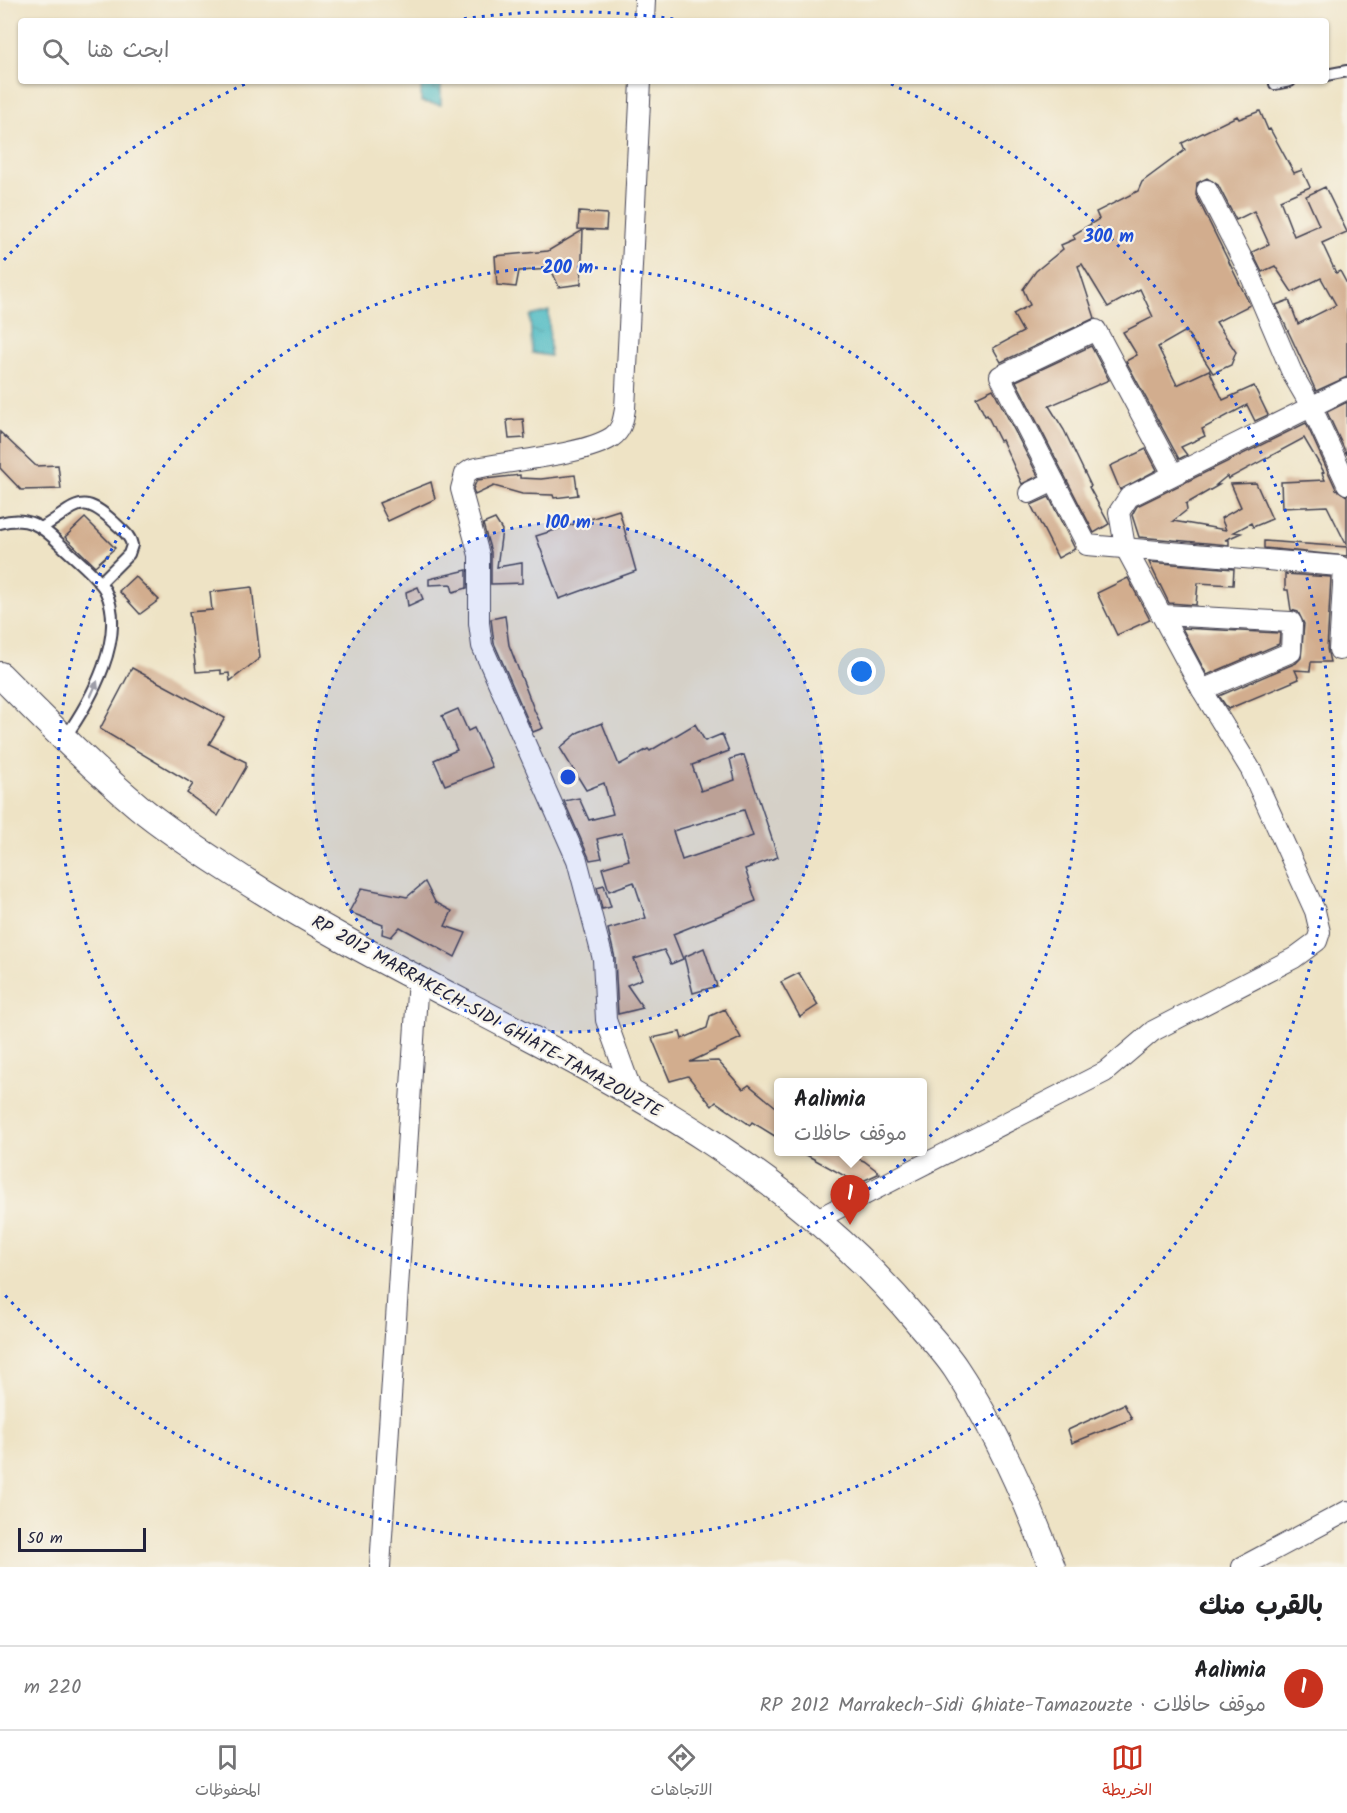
<!DOCTYPE html>
<html lang="ar">
<meta charset="utf-8">
<style>
body{margin:0;font-family:Kalam,"Playpen Sans Arabic",sans-serif;background:#f6f6f6;color:#202124;direction:rtl}
.scale{position:absolute;left:18px;bottom:15px;width:128px;box-sizing:border-box;padding-left:6px;border:3px solid #22223b;border-top:0;font-size:16px;line-height:21px;white-space:nowrap;color:#22223b;-webkit-text-stroke:4px #f7f3e8;paint-order:stroke}
.you{position:absolute;left:862px;top:672px;width:21px;height:21px;margin:-15px;border:4px solid #fff;border-radius:50%;background:#1a73e8;box-shadow:0 0 0 9px #1a73e833}
.badge{display:grid;place-items:center;width:39px;height:39px;border-radius:50%;background:#c8321e;color:#fff;font-size:20px;font-weight:700}
.pin{position:absolute;translate:-50% -50px;filter:drop-shadow(0 2px 3px #0008)}
.pin::after{content:'';position:absolute;top:32px;width:21px;height:18px;background:inherit;clip-path:polygon(0 0,100% 0,50% 100%)}
.popup{position:absolute;left:774px;top:1078px;width:153px;height:78px;box-sizing:border-box;display:grid;place-content:center;border-radius:6px;background:#fff;filter:drop-shadow(0 2px 4px #0005);font-size:20px;white-space:nowrap;color:#757577}
.popup b{font-size:22px;color:#202124}
.popup::after{content:'';position:absolute;left:50%;top:100%;margin-left:-12px;border:12px solid transparent;border-top-color:#fff}
.list{margin:0;padding:0;list-style:none}
h2{display:flex;justify-content:space-between;align-items:center;height:78px;margin:0;padding:0 24px;font-size:26px}
h2 small{font-size:20px;font-weight:400;color:#757577}
.list li{display:grid;grid-template-columns:39px 1fr auto;gap:18px;align-items:center;box-sizing:border-box;height:84px;padding:0 24px;border-top:2px solid #e0e0e0}
.list b{display:block;font-size:22px;white-space:nowrap}
.list p{margin:0;font-size:20px;white-space:nowrap;color:#757577}
.list em{font-size:20px;font-style:normal;color:#757577}
.icon{flex:none;width:33px;height:33px;fill:none;stroke:currentColor;stroke-width:2;stroke-linecap:round;stroke-linejoin:round}
.map{position:relative;flex:none;width:1347px;height:1567px;overflow:hidden;direction:ltr}
.search{position:absolute;background:#fff;box-shadow:0 2px 4px #0004;left:18px;right:18px;top:18px;height:66px;display:flex;align-items:center;gap:15px;box-sizing:border-box;padding:0 21px;border-radius:6px;color:#757577;font-size:22px}
.sheet{height:162px;background:#fff}
nav{display:flex;justify-content:space-around;align-items:center;box-sizing:border-box;height:84px;border-top:2px solid #e0e0e0;background:#fff;font-size:16px;color:#757577}
nav a{display:grid;justify-items:center;gap:3px}
nav .on{color:#c8321e}
.map>svg:first-child{display:block}
.water{fill:url(#water-ripples);stroke:#366e7e;stroke-width:1.5}
.building{fill:#d2ad8e;fill-rule:evenodd}
.lines{fill:none;stroke-linecap:round;stroke-linejoin:round}
.service-casing{stroke:#413f50;stroke-width:14}
.minor-casing{stroke:#413f50;stroke-width:22}
.tertiary-casing{stroke:#413f50;stroke-width:28}
.service{stroke:#fff;stroke-width:10}
.minor{stroke:#fff;stroke-width:20}
.tertiary{stroke:#fff;stroke-width:26}
.oneway{fill:#9c9ca7}
.ring{fill:none;stroke:#1d4ed8;stroke-width:3;stroke-dasharray:3 6}
.labels{text-anchor:middle;stroke-width:4.5;stroke-linejoin:round;paint-order:stroke}
.street-label{font-size:18px;fill:#22223b;stroke:#f7f3e8}
.centre{fill:#1d4ed8;stroke:#f7f3e8;stroke-width:3}
.ring-label{font-size:18px;text-anchor:middle;font-weight:bold;fill:#1d4ed8;stroke:#f7f3e8;stroke-width:4.5;stroke-linejoin:round;paint-order:stroke}
</style>
<div class="map">
<svg width="1347" height="1567" viewBox="0 0 1347 1567">
<defs>
<pattern id="water-ripples" width="26" height="14" patternUnits="userSpaceOnUse" patternTransform="scale(1.5)"><rect width="26" height="14" fill="#4ab9c2"/><path d="M2 4q2-2 4 0t4 0M15 11q2-2 4 0t4 0" fill="none" stroke="#3d969f"/></pattern>
</defs>
<rect width="100%" height="100%" fill="#f7f3e8"/>
<filter id="ink" filterUnits="userSpaceOnUse"><feTurbulence type="fractalNoise" baseFrequency=".0167" numOctaves="2"/><feDisplacementMap in="SourceGraphic" scale="12" xChannelSelector="R" yChannelSelector="G"/><feConvolveMatrix kernelMatrix="1 2 1 2 8 2 1 2 1" color-interpolation-filters="sRGB"/></filter>
<filter id="wash" filterUnits="userSpaceOnUse"><feTurbulence type="fractalNoise" baseFrequency=".008" numOctaves="4" result="noise"/><feDisplacementMap in="SourceGraphic" scale="24" xChannelSelector="R" yChannelSelector="G"/><feGaussianBlur stdDeviation="1.35" result="paint"/><feColorMatrix in="noise" values="0 0 0 0 0 0 0 0 0 0 0 0 0 0 0 0 0 1.4 0 .05"/><feComposite in="paint" operator="in"/></filter>
<g filter="url(#wash)">
<rect width="100%" height="100%" fill="#eee3c5"/>
<g class="water">
<path d="M421 81H441V105L421 102Z"/>
<path d="M549 311 550 356 532 353 530 316Z"/>
</g>
<g id="blocks">
<g class="building">
<path d="M1260 111 1268 130 1270 129 1294 173 1302 170 1310 187 1280 200 1294 236 1319 225 1306 196 1325 187 1347 232 1322 243 1336 273 1340 271 1347 284V377L1316 391 1276 305 1289 300 1298 324 1336 305 1321 278 1292 292 1275 266 1262 272 1252 252 1269 244 1254 211 1236 220 1218 185 1207 178 1197 183 1196 195 1250 305 1216 322 1236 352 1231 365 1213 373 1186 331 1158 347 1177 385 1209 370 1223 400 1254 386 1268 415 1255 421 1247 405 1202 429 1205 436 1181 447 1187 455 1179 459 1126 361 1137 355 1123 332 1153 317 1140 289 1108 307 1082 264 1078 266 1095 318 1001 362 993 348 1023 332 1013 314 1030 305 1023 289 1036 271 1063 249 1061 245 1075 239 1073 235 1099 219 1096 212 1138 191 1142 182 1185 150 1182 143 1237 116 1239 119Z"/>
<path d="M579 212 607 214 606 230 578 229Z"/>
<path d="M583 230 581 284 559 287 551 269 519 271 516 287 497 285 495 256 548 251Z"/>
<path d="M1091 346 1109 380 1049 406 1064 430 1091 486 1089 487 1109 524 1094 533 1016 381Z"/>
<path d="M993 389 1038 476 1022 484 1002 440 1000 441 987 415 985 416 976 397Z"/>
<path d="M1347 402V455L1327 412Z"/>
<path d="M523 419 525 438 509 439 507 420Z"/>
<path d="M1306 423 1336 489 1347 496V546L1327 506 1282 508 1281 482 1325 480 1322 473 1324 472 1304 438 1228 479 1227 476 1216 485H1219L1186 504 1187 510 1173 521 1226 530 1221 518 1241 507 1231 484 1256 483 1272 519 1253 527 1251 523 1234 532 1241 533 1225 540H1229V545L1139 537 1132 515 1137 506Z"/>
<path d="M0 432 36 466 58 465 61 489 21 490 0 468Z"/>
<path d="M1146 449 1157 470 1120 490 1110 466Z"/>
<path d="M520 475V478L541 479 575 475 578 495 554 498 553 495 522 494 494 486 475 495 473 489 477 480Z"/>
<path d="M431 482 435 499 388 521 379 503Z"/>
<path d="M1049 497 1075 549 1058 558 1031 505Z"/>
<path d="M619 510 636 571 559 599 536 536Z"/>
<path d="M85 518 115 548 95 566 65 537Z"/>
<path d="M495 519 502 530 497 567 522 563V583L491 584V552L483 524Z"/>
<path d="M1264 541 1347 547V556L1264 548Z"/>
<path d="M1149 562 1234 569 1233 585 1198 583 1196 605 1169 603Z"/>
<path d="M467 570V588L453 592 451 584 429 585V579Z"/>
<path d="M1285 574 1331 577 1327 649 1330 662H1311L1310 671 1295 670 1299 679 1228 709 1219 696 1296 663 1301 658 1304 624 1298 612 1291 610 1288 590H1285Z"/>
<path d="M135 576 159 600 140 614 119 591Z"/>
<path d="M1128 578 1150 620 1117 635 1097 593Z"/>
<path d="M252 587 260 658 230 681 229 673 221 674V670L196 672 189 612 212 610 210 592Z"/>
<path d="M418 587 423 599 408 606 406 592Z"/>
<path d="M505 616 509 645 535 712 543 728 533 732 494 643 491 619Z"/>
<path d="M1182 628 1280 633 1279 644 1207 675Z"/>
<path d="M132 668 225 718 209 744 246 762V767L218 816 187 793 193 784 100 729Z"/>
<path d="M458 709 468 731 474 728 492 767 445 785 434 760 457 750 442 716Z"/>
<path d="M602 723 619 765 648 749 650 751 695 724 705 741 722 734 729 751 692 765 701 791 735 780 730 759 744 755 778 857 745 869 756 901 673 934 683 959 671 964 664 950 634 959 642 979 627 985 643 1008 618 1014 615 958 608 929 646 918 634 882 609 891 602 868 629 860 622 833 597 839 602 858 590 860 564 801 579 798 589 820 613 814 604 783 586 790 560 748 579 732ZM744 810 753 836 682 860 673 831Z"/>
<path d="M425 882 435 902 452 911 445 926 466 933 455 957 400 927 391 937 382 934 383 925 349 912 362 888 407 897Z"/>
<path d="M604 885 611 907 602 909 597 887Z"/>
<path d="M704 948 717 986 693 993 684 957Z"/>
<path d="M799 973 818 1005 800 1017 781 982Z"/>
<path d="M725 1009 741 1038 690 1062 718 1061 743 1089 749 1085 776 1107 778 1138 752 1122 750 1125 716 1102 712 1106 688 1076 670 1081 652 1038 680 1032 682 1039 707 1028 710 1016Z"/>
<path d="M801 1152H841L864 1161 880 1173 852 1186 854 1181Z"/>
<path d="M1124 1404 1132 1419 1072 1443 1068 1430Z"/>
</g>
</g>
</g>
<g filter="url(#ink)">
<use href="#blocks" fill-opacity="0" stroke="#413f50" stroke-width="1.5"/>
<g class="lines">
<g class="service-casing">
<g id="service">
<path d="M1326 75 1347 71"/>
<path d="M1275 84 1290 81"/>
<path d="M0 523C27 515 42 526 60 544 74 558 95 573 105 590 128 636 90 702 64 739"/>
<path d="M43 527C78 506 81 491 115 523 122 530 130 535 132 545L129 554 100 583"/>
</g>
</g>
<g class="minor-casing">
<g id="minor">
<path d="M644 21 645 0"/>
<path d="M1207 190 1249 272 1293 375 1311 406 1347 484"/>
<path d="M1173 474 1096 330 1000 376 1087 545 1339 566 1344 568 1339 650"/>
<path d="M1029 493 1054 481"/>
<path d="M1163 615 1291 622 1292 624 1291 652 1202 690"/>
<path d="M632 1092 606 1020 603 959 577 860 482 646 479 623V555L461 489 465 474 472 469C507 461 585 455 612 437 622 430 623 420 625 409L641 81"/>
<path d="M817 1219 1105 1072 1153 1031 1294 958 1317 941 1320 932 1315 911 1251 770 1202 690 1125 547 1119 512 1129 497 1347 389"/>
<path d="M380 1567 418 978"/>
<path d="M1242 1567 1347 1511"/>
</g>
</g>
<g class="tertiary-casing">
<path id="tertiary" d="M0 675C45 720 90 766 139 807 168 831 201 852 232 872 459 1021 738 1105 916 1320 929 1336 945 1352 956 1369 994 1426 1028 1503 1052 1567"/>
</g>
<use href="#service" class="service"/>
<use href="#minor" class="minor"/>
<use href="#tertiary" class="tertiary"/>
</g>
<defs><path id="oneway-solid" d="M-6-.8H1V-3.2L6.5 0L1 3.2V.8H-6Z" transform="scale(1.5)"/></defs>
<use class="oneway" href="#oneway-solid" transform="translate(94 689) rotate(-66)"/>
</g>
<circle cx="568" cy="777" r="255" fill="#1d4ed8" fill-opacity=".12"/>
<g class="ring">
<circle cx="568" cy="777" r="255"/>
<circle cx="568" cy="777" r="510"/>
<path d="M4 260A765 765 0 0 1 245 84M455 20A765 765 0 0 1 681 20M891 84A765 765 0 1 1 4 1294"/>
</g>
<g class="labels">
<g class="street-label">
<text transform="translate(487 1016) rotate(29)" y="6">RP 2012 MARRAKECH-SIDI GHIATE-TAMAZOUZTE</text>
</g>
</g>
<circle cx="568" cy="777" r="9" class="centre"/>
<g class="ring-label">
<text x="1109" y="242">300 m</text>
<text x="568" y="273">200 m</text>
<text x="568" y="528">100 m</text>
</g>
</svg>
<div class="scale">50 m</div>
<div class="you"></div>
<div class="pin badge" style="left:850px;top:1225px">1</div>
<div class="popup"><b>Aalimia</b>موقف حافلات</div>
<div class="search"><svg class="icon" aria-label="search" viewBox="0 0 24 24"><circle cx="10" cy="10" r="6"/><path d="M15 15l6 6"/></svg>ابحث هنا</div>
</div>
<section class="sheet">
<h2>بالقرب منك<small></small></h2>
<ul class="list">
<li><span class="badge">1</span><div><b>Aalimia</b><p>موقف حافلات · RP 2012 Marrakech-Sidi Ghiate-Tamazouzte</p></div><em>220 m</em></li>
</ul>
</section>
<nav>
<a class="on"><svg class="icon" aria-label="map" viewBox="0 0 24 24"><path d="M3 6l6-2 6 2 6-2v14l-6 2-6-2-6 2zM9 4v14M15 6v14"/></svg>الخريطة</a>
<a><svg class="icon" aria-label="directions" viewBox="0 0 24 24"><path d="M12 3l9 9-9 9-9-9zM9 14v-3h6M13 9l2 2-2 2"/></svg>الاتجاهات</a>
<a><svg class="icon" aria-label="saved" viewBox="0 0 24 24"><path d="M7 4h10v16l-5-4-5 4z"/></svg>المحفوظات</a>
</nav>
